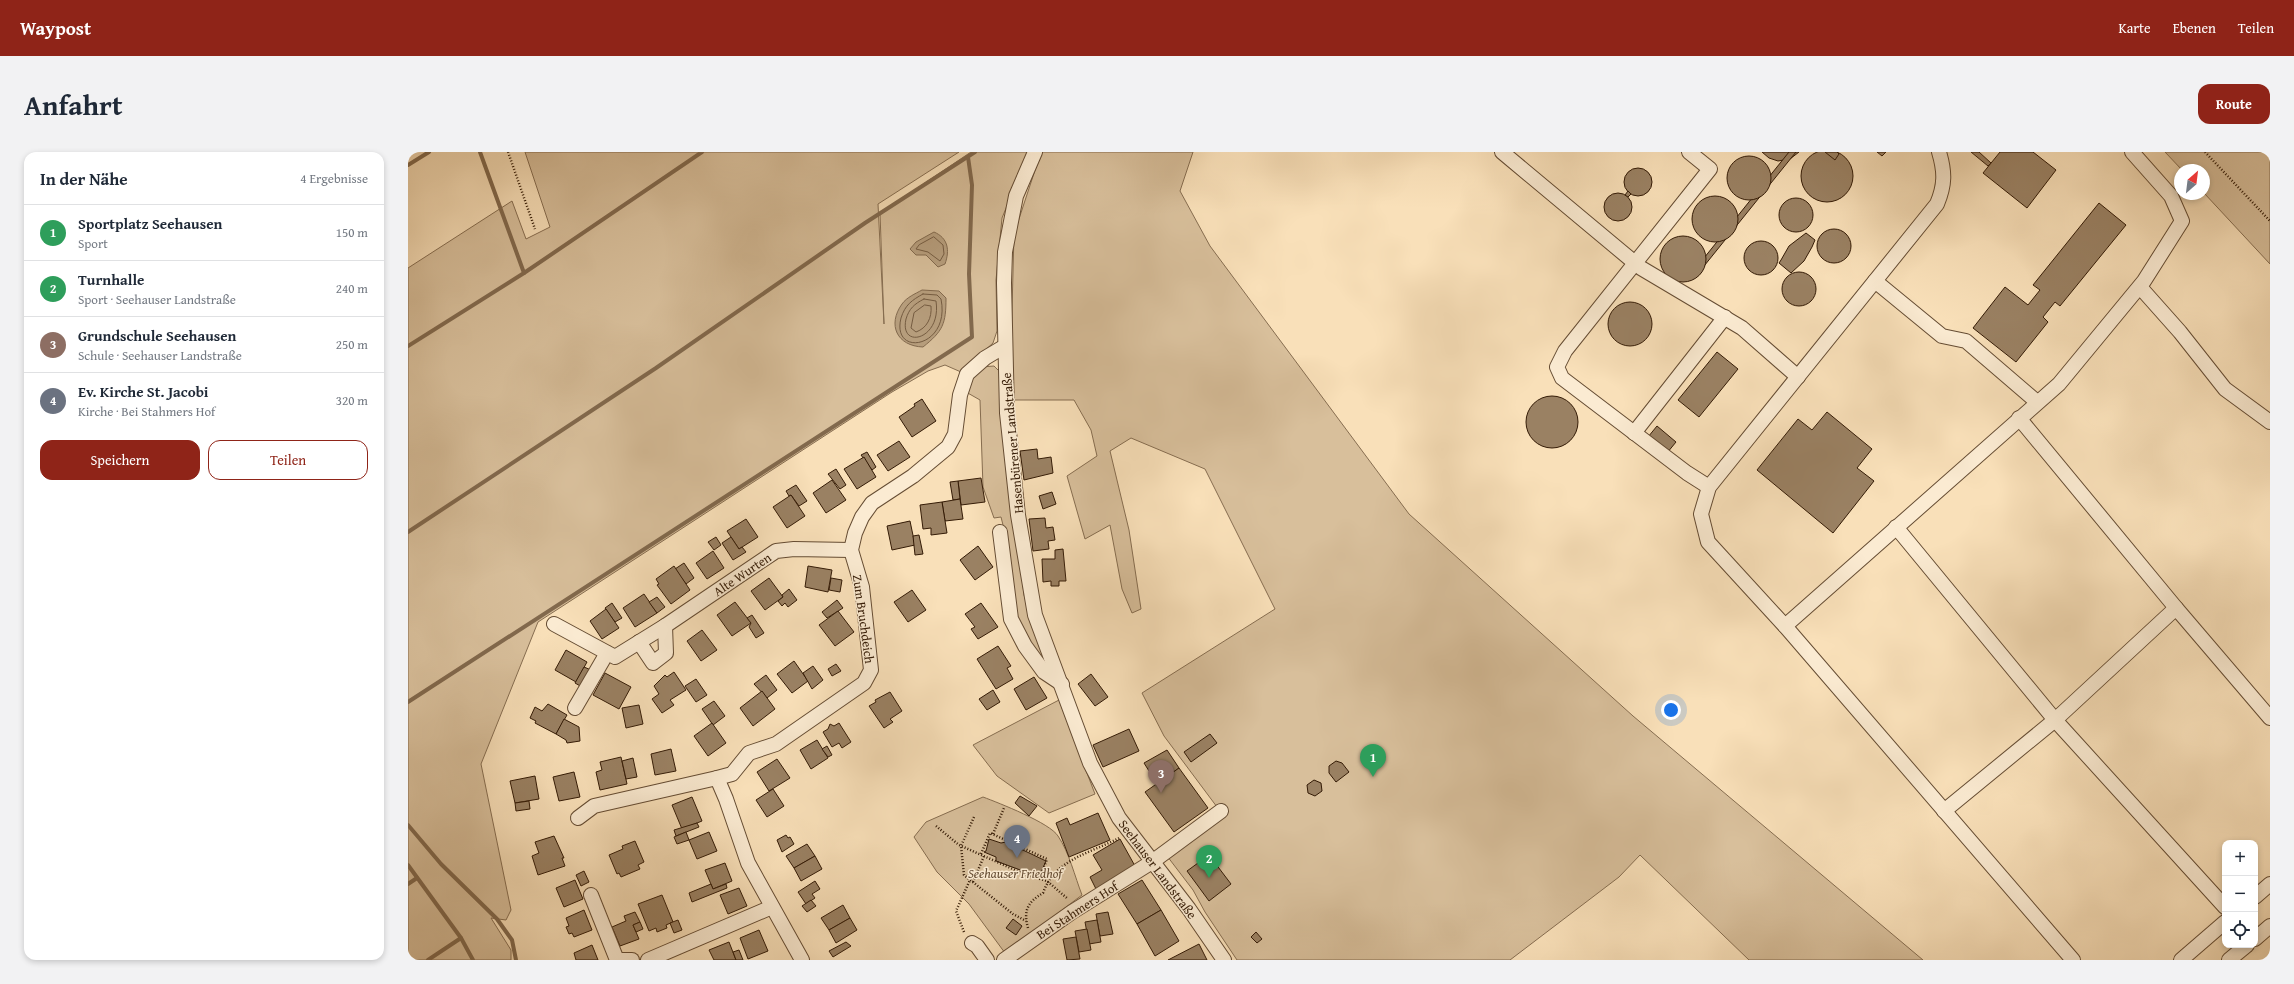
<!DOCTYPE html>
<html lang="de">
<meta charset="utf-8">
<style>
body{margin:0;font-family:"Gentium Book Plus",serif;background:#f2f2f3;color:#1f2937}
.controls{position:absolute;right:12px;bottom:12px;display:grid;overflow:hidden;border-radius:8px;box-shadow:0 2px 6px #0003}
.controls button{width:36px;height:36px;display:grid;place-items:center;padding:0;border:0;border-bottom:1px solid #e0e1e3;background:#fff;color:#1f2937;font:20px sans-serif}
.compass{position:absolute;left:1766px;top:12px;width:36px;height:36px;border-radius:50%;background:#fff;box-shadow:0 2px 6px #0003;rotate:28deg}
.you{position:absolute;left:1263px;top:558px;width:14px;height:14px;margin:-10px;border:3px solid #fff;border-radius:50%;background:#1a73e8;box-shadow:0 0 0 6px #1a73e833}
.badge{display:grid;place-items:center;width:26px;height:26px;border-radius:50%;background:#8f2418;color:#fff;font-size:13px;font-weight:700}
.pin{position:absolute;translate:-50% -33px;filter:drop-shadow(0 1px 2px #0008)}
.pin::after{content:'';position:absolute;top:21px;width:14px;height:12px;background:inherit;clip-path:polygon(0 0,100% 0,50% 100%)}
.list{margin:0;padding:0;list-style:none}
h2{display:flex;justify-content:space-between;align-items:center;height:52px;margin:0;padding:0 16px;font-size:17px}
h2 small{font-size:13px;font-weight:400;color:#747a83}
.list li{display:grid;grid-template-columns:26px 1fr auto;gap:12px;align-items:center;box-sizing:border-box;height:56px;padding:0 16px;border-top:1px solid #e0e1e3}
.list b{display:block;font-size:15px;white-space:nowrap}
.list p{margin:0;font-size:13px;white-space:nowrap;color:#747a83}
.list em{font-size:13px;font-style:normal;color:#747a83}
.actions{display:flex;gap:8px;padding:12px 16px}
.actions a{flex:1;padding:9px 0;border:1px solid #8f2418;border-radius:12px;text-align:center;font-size:14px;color:#8f2418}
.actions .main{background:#8f2418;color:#fff}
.icon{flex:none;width:22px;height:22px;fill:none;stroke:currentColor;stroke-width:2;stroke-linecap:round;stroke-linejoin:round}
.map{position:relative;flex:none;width:1862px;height:808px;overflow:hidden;border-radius:12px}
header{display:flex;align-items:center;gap:24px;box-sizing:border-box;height:56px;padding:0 20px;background:#8f2418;color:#fff}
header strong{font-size:19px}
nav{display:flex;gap:22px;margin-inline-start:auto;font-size:14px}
.intro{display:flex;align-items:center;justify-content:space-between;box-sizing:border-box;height:96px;padding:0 24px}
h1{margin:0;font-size:28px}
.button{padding:10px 18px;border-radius:12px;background:#8f2418;color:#fff;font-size:14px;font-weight:700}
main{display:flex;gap:24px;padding:0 24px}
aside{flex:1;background:#fff;border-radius:12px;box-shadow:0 2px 6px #0003}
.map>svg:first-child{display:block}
.green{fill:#d8bf9b;stroke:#866d50}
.water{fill:#b69d7c;stroke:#82694d}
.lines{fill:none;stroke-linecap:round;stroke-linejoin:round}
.shore{stroke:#755c41;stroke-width:1}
.stream{stroke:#82694d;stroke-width:4}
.building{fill:#9a8163;stroke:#341b06}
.minor-casing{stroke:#654c33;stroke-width:16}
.path{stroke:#341b06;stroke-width:2.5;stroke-dasharray:1 2;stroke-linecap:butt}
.minor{stroke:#fbebd2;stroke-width:14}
.labels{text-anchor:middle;stroke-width:3;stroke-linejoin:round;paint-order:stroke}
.street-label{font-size:13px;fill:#341b06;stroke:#fbebd2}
.park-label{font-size:13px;font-style:italic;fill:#654c33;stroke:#fbebd2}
</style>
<header>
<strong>Waypost</strong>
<nav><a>Karte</a><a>Ebenen</a><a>Teilen</a></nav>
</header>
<div class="intro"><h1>Anfahrt</h1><a class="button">Route</a></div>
<main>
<aside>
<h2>In der Nähe<small>4 Ergebnisse</small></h2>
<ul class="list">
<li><span class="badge" style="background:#2e9e5b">1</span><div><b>Sportplatz Seehausen</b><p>Sport</p></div><em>150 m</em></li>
<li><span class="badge" style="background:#2e9e5b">2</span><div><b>Turnhalle</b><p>Sport · Seehauser Landstraße</p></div><em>240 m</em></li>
<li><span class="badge" style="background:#8d6e63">3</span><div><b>Grundschule Seehausen</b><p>Schule · Seehauser Landstraße</p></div><em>250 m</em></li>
<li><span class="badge" style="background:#6b7280">4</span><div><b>Ev. Kirche St. Jacobi</b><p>Kirche · Bei Stahmers Hof</p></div><em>320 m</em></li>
</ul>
<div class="actions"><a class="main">Speichern</a><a>Teilen</a></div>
</aside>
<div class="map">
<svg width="1862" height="808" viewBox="0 0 1862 808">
<rect width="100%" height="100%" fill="#f9e0b9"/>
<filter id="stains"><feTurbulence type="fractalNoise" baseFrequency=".005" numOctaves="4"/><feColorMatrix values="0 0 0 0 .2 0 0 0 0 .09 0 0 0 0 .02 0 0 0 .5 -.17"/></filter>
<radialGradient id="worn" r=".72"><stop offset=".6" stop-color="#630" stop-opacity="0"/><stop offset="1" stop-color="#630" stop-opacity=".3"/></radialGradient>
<g class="green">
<path d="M117 0H551L470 52 476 172 472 61 563 0H621L594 66 588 128 589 179 585 191 553 220 537 213 520 219 484 240 130 470 73 612 103 758 98 768 83 766 103 798V808H0V116L104 49 118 87 142 75Z"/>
<path d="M633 0H785L772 39 802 94 1001 362 1225 564 1515 808H1341L1232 703 1211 725 1102 808H829L797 760 785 738 756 700 812 659 756 584 734 541 867 457 797 317 723 286 702 299 721 378 733 457 724 461 714 437 702 373 677 387 659 324 689 304 683 278 666 248H605L603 196 606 82Z"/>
<path d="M1757 0H1862V112L1796 41V18H1774Z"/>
<path d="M586 214 593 221 616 443 629 486 643 512 635 510 623 493 608 467 598 385 593 365 586 366 575 335 572 248 558 240 563 226 573 215Z"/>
<path d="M651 548 687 642 641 661 589 624 565 593Z"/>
<path d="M575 645C591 651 642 671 650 684 661 700 667 725 674 743L597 801 561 752 529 720 506 685 518 670Z"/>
</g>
<g class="water">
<path d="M526 80C540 86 542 98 537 112L530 115 518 103H508L502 97 508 90Z"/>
<path d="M514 138 531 139 538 146C538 172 535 179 515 195 489 194 479 173 494 152 499 145 507 142 514 138Z"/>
</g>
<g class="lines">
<g class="shore">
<path d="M526 85 535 93 536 102 532 109 520 100 508 97 511 93Z"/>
<path d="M515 142 529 143 533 147C543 196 483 206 493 166 497 153 504 148 515 142Z"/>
<path d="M516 147 528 149C534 188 491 198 498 167 501 157 506 152 516 147Z"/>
<path d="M517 153 523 154C524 166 519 176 508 180L503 176 506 161Z"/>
</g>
<g class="stream">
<path d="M0 13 21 0"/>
<path d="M116 121 294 0"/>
<path d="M0 194 116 121 72 0"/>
<path d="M0 380 248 216 457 71 567 0"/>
<path d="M0 550 564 185 561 122 564 33 560 5"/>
<path d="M0 673 33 712 89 767 104 788 108 808"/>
<path d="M0 713 53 786 65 808"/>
<path d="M0 732 9 726"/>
<path d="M20 808 53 786"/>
</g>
</g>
<g class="building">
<circle cx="1419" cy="24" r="26"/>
<path d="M1354 0H1391L1382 7 1370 9 1361 6Z"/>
<path d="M1381 0H1388L1288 124 1284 121Z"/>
<path d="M1417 0H1429L1431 2 1427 8Z"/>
<path d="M1469 0H1478L1474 4Z"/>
<path d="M1563 0H1571L1583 11 1580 14Z"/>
<path d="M1592 0H1625L1648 18 1619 56 1575 21Z"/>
<circle cx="1341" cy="26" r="22"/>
<circle cx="1230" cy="30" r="14"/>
<path d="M1220 39 1223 42 1220 45 1217 43Z"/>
<circle cx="1210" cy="55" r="14"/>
<circle cx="1307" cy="67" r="23"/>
<circle cx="1388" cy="63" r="17"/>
<path d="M1691 51 1718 73 1652 154 1647 150 1635 165 1640 170 1608 210 1565 176 1597 135 1620 153 1632 138 1625 133Z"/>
<circle cx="1426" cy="94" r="17"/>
<path d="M1398 81 1407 88 1404 95 1396 109 1383 121 1371 111 1373 108 1381 94Z"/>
<circle cx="1275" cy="107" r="23"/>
<circle cx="1353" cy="106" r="17"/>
<circle cx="1391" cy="137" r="17"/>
<circle cx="1222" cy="172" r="22"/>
<path d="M1309 200 1330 217 1291 265 1270 248Z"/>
<circle cx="1144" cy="270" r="26"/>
<path d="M514 247 528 269 504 285 491 265 507 254 506 252Z"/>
<path d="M1419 260 1464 297 1449 316 1466 329 1425 381 1349 318 1390 267 1404 278Z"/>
<path d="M1249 274 1268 290 1259 301 1240 285Z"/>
<path d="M491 289 502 305 480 319 469 303Z"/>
<path d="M629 297 630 307 643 305 645 321 616 328 612 299Z"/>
<path d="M459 300 468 315 464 318 453 303Z"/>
<path d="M456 305 468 325 449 337 436 317Z"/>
<path d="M428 317 438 333 432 337 420 322Z"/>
<path d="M573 326 577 350 553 353 550 329Z"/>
<path d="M424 328 438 348 418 361 405 341Z"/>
<path d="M550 329 552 347 545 348 542 330Z"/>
<path d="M388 333 399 349 391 354 383 343 381 344 378 339Z"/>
<path d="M644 340 648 352 635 357 631 344Z"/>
<path d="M383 343 397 364 379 376 365 355Z"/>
<path d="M552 347 555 367 537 369 534 350Z"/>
<path d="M534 350 539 381 523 383V376L515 377 512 353Z"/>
<path d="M637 366 638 376 645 375 647 388 640 389 641 397 625 399 621 367Z"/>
<path d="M338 367 350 385 331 397 319 379Z"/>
<path d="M502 369 507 393 484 398 479 374Z"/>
<path d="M511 383 515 402 507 403 505 384Z"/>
<path d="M308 385 313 393 306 398 300 390Z"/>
<path d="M323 385 331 397 334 395 338 400 325 408 314 391Z"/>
<path d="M570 394 585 415 567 428 552 408Z"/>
<path d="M655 397 658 429H651V434H643V429L635 430 634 407H647V398Z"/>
<path d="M305 399 316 416 299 427 288 411Z"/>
<path d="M276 411 286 426 278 432 267 417Z"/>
<path d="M266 414 282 438 263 452 249 433 251 432 248 427Z"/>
<path d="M400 414 424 418 420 440 397 435Z"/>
<path d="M361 426 375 445 357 458 343 439Z"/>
<path d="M423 426 434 428 432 440 421 438Z"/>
<path d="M381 437 389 448 380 455 377 451 374 454 370 449 375 445 374 443Z"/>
<path d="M504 438 518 458 500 470 486 450Z"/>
<path d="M236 442 249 461 227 475 215 456Z"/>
<path d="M249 445 257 455 249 461 241 450Z"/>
<path d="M429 448 435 456 419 466 414 460Z"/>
<path d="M327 450 343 471 324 484 309 463Z"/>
<path d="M204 451 214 466 207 470 197 456Z"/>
<path d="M573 451 590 475 570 487 563 477 567 475 557 462Z"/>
<path d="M198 457 211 476 194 487 182 469Z"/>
<path d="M430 459 446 480 427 494 411 473Z"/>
<path d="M344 463 356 481 348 486 341 475 343 471 339 466Z"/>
<path d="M294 478 309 498 293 509 279 489Z"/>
<path d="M590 494 603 514 599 516 605 527 588 537 569 507Z"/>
<path d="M158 498 179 510 168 530 147 518Z"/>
<path d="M386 509 400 529 384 541 369 522Z"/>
<path d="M428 512 433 519 424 524 420 517Z"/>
<path d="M405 514 415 528 404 537 395 521Z"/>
<path d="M176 515 183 518 174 535 167 531Z"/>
<path d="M266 520 278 538 262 548 266 553 254 561 244 547 251 542 246 534 257 523 259 525Z"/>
<path d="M197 521 223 535 211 557 185 543Z"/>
<path d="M683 522 700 545 687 554 670 532Z"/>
<path d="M358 523 369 538 359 546 346 532Z"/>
<path d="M626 525 639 546 618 558 606 537Z"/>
<path d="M288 527 299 543 288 550 277 534Z"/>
<path d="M585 538 592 550 579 558 571 547Z"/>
<path d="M354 539 367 557 345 574 332 556Z"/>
<path d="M482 540 494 559 482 567 485 570 476 576 461 554 468 550 467 548Z"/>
<path d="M306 549 317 564 305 573 294 557Z"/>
<path d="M140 552 159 563 148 582 127 571 128 569 122 566 127 555 134 559Z"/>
<path d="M231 553 235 572 218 576 214 556Z"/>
<path d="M156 567 171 575 172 589 159 591 158 588 148 582Z"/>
<path d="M304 571 318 591 300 604 286 584Z"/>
<path d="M431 571 443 590 434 596 431 591 424 595 415 580 420 577 422 572 426 574Z"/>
<path d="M721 577 731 599 695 615 685 593Z"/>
<path d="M802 582 809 591 783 610 776 600Z"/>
<path d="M409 588 420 606 403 617 392 598Z"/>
<path d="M419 594 424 603 420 605 414 597Z"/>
<path d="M263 597 268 619 247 623 243 602Z"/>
<path d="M759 598 771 616 763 622 755 611 741 619 736 611Z"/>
<path d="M213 605 219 632 192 638 188 620 194 618 192 610Z"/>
<path d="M225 606 229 625 218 627 214 609Z"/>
<path d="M369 607 382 626 361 639 349 620Z"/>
<path d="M928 609 934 611 941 620 928 630 921 621V614Z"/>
<path d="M771 616 800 656 766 680 737 640Z"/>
<path d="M166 620 172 645 151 649 145 625Z"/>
<path d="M127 624 131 647 107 651 102 629Z"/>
<path d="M906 628 913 631 914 639 907 644 900 641 899 633Z"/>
<path d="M365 637 376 654 359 665 348 648Z"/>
<path d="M612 644 629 654 621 664 607 651Z"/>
<path d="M284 645 294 669 274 677 264 653Z"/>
<path d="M121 649 122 657 108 659 107 651Z"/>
<path d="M690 661 702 688 661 705 648 671 659 666 662 673Z"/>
<path d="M289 671 291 675 268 684 266 678Z"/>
<path d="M278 680 281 688 269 692 266 685Z"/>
<path d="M301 680 309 699 289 707 281 688Z"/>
<path d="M378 683 380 686 382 685 386 692 374 700 369 688Z"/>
<path d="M146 684 156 706H154L157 714 130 723 124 704 131 701 127 690Z"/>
<path d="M581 687 593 691 598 690 638 709 631 725 588 709V705L576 700 578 699Z"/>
<path d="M712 687 727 714 688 737 682 725 694 718 685 703Z"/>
<path d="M227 689 236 710 230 713 232 717 213 725 211 721 209 722 201 703 215 697 214 694Z"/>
<path d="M399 692 407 704 386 716 378 704Z"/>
<path d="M801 703 823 732 801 749 779 719Z"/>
<path d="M407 704 414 717 393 729 386 716Z"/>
<path d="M317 711 324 729 305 737 297 718Z"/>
<path d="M176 719 181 730 173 734 168 723Z"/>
<path d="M167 728 175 747 156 755 148 736Z"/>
<path d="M734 728 753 758 729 772 710 742Z"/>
<path d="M407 729 412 737 404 742 407 746 398 752 390 740Z"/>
<path d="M303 732 305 737 318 732 319 736 284 750 281 741Z"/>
<path d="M331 736 339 754 320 762 312 743Z"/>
<path d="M254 743 265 770 258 773 259 776 249 780 248 776 241 779 230 752Z"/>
<path d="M403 748 408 754 399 760 394 754Z"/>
<path d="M435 753 442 766 421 778 413 766Z"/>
<path d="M176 758 184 778 166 785 164 781 161 782 158 775 161 774 158 766Z"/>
<path d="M753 758 771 789 747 804 729 772Z"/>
<path d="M227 760 232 770 225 773 231 787 212 794 204 775 218 769 216 764Z"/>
<path d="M700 760 705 782 692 784 688 762Z"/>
<path d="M442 766 449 778 428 791 421 778Z"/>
<path d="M605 767 614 774 608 783 598 776Z"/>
<path d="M270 768 274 778 266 781 262 771Z"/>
<path d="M689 768 693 790 681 792 677 770Z"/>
<path d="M232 770 235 777 228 780 225 773Z"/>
<path d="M679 777 683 798 671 800 667 779Z"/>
<path d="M351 778 360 799 340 807 332 786Z"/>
<path d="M848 780 854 787 849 791 843 785Z"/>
<path d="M668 785 672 807 659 808 655 787Z"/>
<path d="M321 790 328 808H306L301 798Z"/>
<path d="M438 790 443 794 425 805 421 799Z"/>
<path d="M791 792 799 808H760Z"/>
<path d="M184 793 190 808H168L166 801Z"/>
<path d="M331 798 335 808H328L325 800Z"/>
</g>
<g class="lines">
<g class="minor-casing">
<g id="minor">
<path d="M627 0 608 44 597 100 596 131 599 261 610 363 627 463 682 611 711 666 781 757 816 808"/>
<path d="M1094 0 1233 116 1334 176 1390 225"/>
<path d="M1281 0 1302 17 1157 199 1149 215 1154 226 1279 321 1301 335"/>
<path d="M1531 0C1537 20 1537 33 1529 52L1301 335 1293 362 1300 390 1377 474 1665 808"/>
<path d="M1467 129 1534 184 1558 189 1629 250"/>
<path d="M1732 135 1772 180 1817 237 1862 270"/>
<path d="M1611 266 1768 456"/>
<path d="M1226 281 1317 165"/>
<path d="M1488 375 1647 568 1817 755"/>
<path d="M592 380 603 467 617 494 636 520 654 532"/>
<path d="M146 472 207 505 257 474 368 399 386 397 443 398"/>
<path d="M1377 474 1651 232 1736 129 1774 69 1763 44 1724 0"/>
<path d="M231 490 245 511 258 501 257 474"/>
<path d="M167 556 199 501"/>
<path d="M1536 659 1647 568 1768 456 1862 566"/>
<path d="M170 666 186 654 309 626"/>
<path d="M183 743 209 808"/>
<path d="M1847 745 1862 732"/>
<path d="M1847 787 1862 774"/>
<path d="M564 791 569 794 579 808"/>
<path d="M214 808H224"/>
<path d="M240 808 364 755"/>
<path d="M394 808 340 711 318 647 309 626 324 622 341 601 368 592 456 531 463 518 454 435 443 398 447 381 454 365 464 351 505 324 540 295 547 282 552 243 559 222 577 206 597 194"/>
<path d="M596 808 664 760 744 710 813 659"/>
<path d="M1773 808 1817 770"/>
<path d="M1821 808 1839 793"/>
</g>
</g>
<g class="path">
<path d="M100 0 127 77"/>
<path d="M1797 0 1862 69"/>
<path d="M566 665 553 694 556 723 605 762 618 769"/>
<path d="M528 674 551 693 616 722 639 729 660 747"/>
<path d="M585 682 596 656"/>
<path d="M573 702 582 681 639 707 632 727"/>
<path d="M565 730 576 704"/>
<path d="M620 776C615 758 620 750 635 741 647 707 683 701 711 686"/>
<path d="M556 780 548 759 562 728"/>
</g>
<use href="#minor" class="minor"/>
</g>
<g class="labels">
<g class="street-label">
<text transform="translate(604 291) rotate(-95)" y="5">Hasenbürener Landstraße</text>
<text transform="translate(334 422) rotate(-34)" y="5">Alte Wurten</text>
<text transform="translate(456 467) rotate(82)" y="5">Zum Bruchdeich</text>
<text transform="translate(750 717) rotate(53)" y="5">Seehauser Landstraße</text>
<text transform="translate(669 758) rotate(-33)" y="5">Bei Stahmers Hof</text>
</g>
<g class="park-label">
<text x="607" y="726">Seehauser Friedhof</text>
</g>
</g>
<rect width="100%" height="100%" filter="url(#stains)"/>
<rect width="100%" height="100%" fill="url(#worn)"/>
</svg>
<div class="controls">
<button>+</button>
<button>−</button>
<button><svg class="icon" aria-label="locate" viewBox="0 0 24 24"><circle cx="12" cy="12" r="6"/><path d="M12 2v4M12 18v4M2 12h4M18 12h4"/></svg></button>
</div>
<svg class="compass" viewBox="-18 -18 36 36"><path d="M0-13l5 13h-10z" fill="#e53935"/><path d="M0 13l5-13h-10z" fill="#747a83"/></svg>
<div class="you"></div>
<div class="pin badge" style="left:965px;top:625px;background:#2e9e5b">1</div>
<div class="pin badge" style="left:801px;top:726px;background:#2e9e5b">2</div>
<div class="pin badge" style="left:753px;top:641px;background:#8d6e63">3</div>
<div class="pin badge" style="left:609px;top:706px;background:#6b7280">4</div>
</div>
</main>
